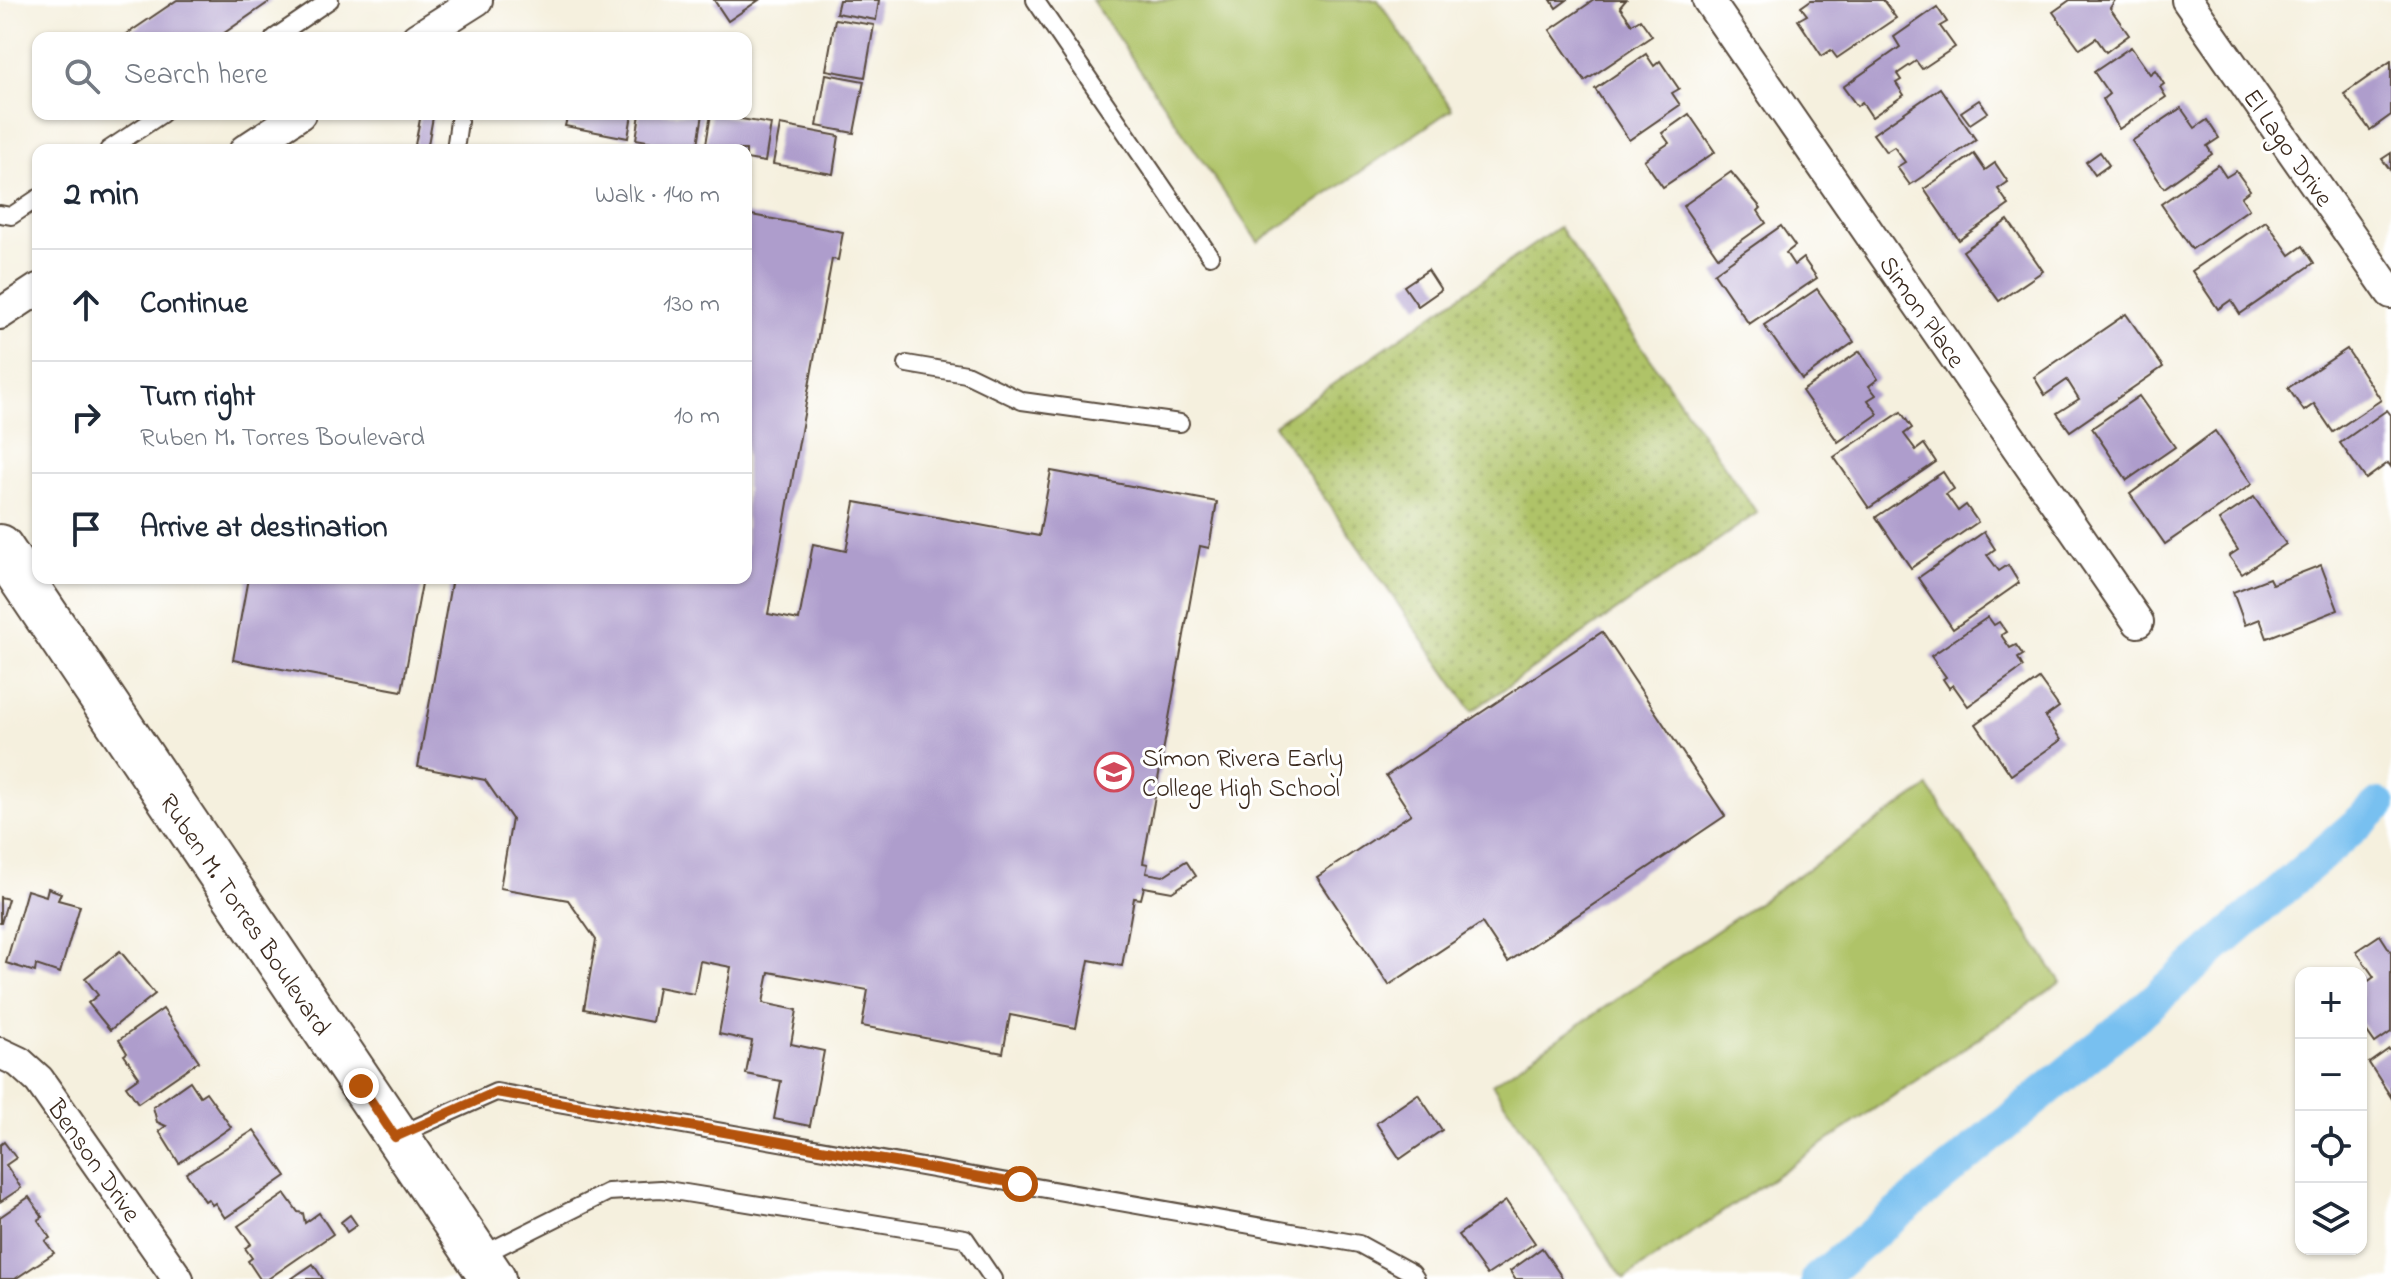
<!DOCTYPE html>
<meta charset="utf-8">
<style>
body{margin:0;font-family:"Indie Flower",sans-serif;background:#f6f6f7;color:#1f2937}
.controls{position:absolute;right:24px;bottom:24px;display:grid;overflow:hidden;border-radius:16px;box-shadow:0 2px 6px #0004}
.controls button{width:72px;height:72px;display:grid;place-items:center;padding:0;border:0;border-bottom:2px solid #e0e1e3;background:#fff;color:#1f2937;font:40px sans-serif}
.stop{position:absolute;width:24px;height:24px;margin:-18px;border:6px solid #b45309;border-radius:50%;background:#fff}
.stop.end{background:#b45309;border-color:#fff;box-shadow:0 2px 8px #0008}
.list{margin:0;padding:0;list-style:none}
h2{display:flex;justify-content:space-between;align-items:center;height:104px;margin:0;padding:0 32px;font-size:34px}
h2 small{font-size:26px;font-weight:400;color:#747a83}
.list li{display:grid;grid-template-columns:52px 1fr auto;gap:24px;align-items:center;box-sizing:border-box;height:112px;padding:0 32px;border-top:2px solid #e0e1e3}
.list b{display:block;font-size:30px;white-space:nowrap}
.list p{margin:0;font-size:26px;white-space:nowrap;color:#747a83}
.list em{font-size:26px;font-style:normal;color:#747a83}
.icon{flex:none;width:44px;height:44px;fill:none;stroke:currentColor;stroke-width:2;stroke-linecap:round;stroke-linejoin:round}
.map{position:relative;flex:none;width:2391px;height:1279px;overflow:hidden}
.search{position:absolute;background:#fff;box-shadow:0 2px 6px #0004;left:32px;top:32px;width:720px;height:88px;display:flex;align-items:center;gap:20px;box-sizing:border-box;padding:0 28px;border-radius:16px;color:#747a83;font-size:30px}
.panel{position:absolute;background:#fff;box-shadow:0 2px 6px #0004;left:32px;top:144px;width:720px;height:440px;border-radius:16px}
.map>svg:first-child{display:block}
.green{fill:#afc367;stroke:#757642;stroke-width:2}
.park{fill:url(#park-dots);stroke:#757642;stroke-width:2}
.lines{fill:none;stroke-linecap:round;stroke-linejoin:round}
.canal{stroke:#78c0f0;stroke-width:34}
.building{fill:#ae9dcc}
.service-casing{stroke:#57483b;stroke-width:20}
.minor-casing{stroke:#57483b;stroke-width:34}
.secondary-casing{stroke:#57483b;stroke-width:48}
.service{stroke:#fff;stroke-width:16}
.minor{stroke:#fff;stroke-width:30}
.secondary{stroke:#fff;stroke-width:44}
.route{stroke:#b45309;stroke-width:10}
.labels{text-anchor:middle;stroke-width:6;stroke-linejoin:round;paint-order:stroke}
.street-label{font-size:26px;fill:#3b2a1e;stroke:#fff}
.poi-label{font-size:26px;fill:#3b2a1e;stroke:#fff;text-anchor:start}
</style>
<div class="map">
<svg width="2391" height="1279" viewBox="0 0 2391 1279">
<defs>
<pattern id="park-dots" width="8" height="8" patternUnits="userSpaceOnUse" patternTransform="scale(2)"><rect width="8" height="8" fill="#afc367"/><path d="M2 2h.1M6 6h.1" fill="none" stroke="#909f54" stroke-width="1.8" stroke-linecap="round"/></pattern>
</defs>
<rect width="100%" height="100%" fill="#fff"/>
<filter id="ink" filterUnits="userSpaceOnUse"><feTurbulence type="fractalNoise" baseFrequency=".0125" numOctaves="2"/><feDisplacementMap in="SourceGraphic" scale="16" xChannelSelector="R" yChannelSelector="G"/><feConvolveMatrix kernelMatrix="1 2 1 2 8 2 1 2 1" color-interpolation-filters="sRGB"/></filter>
<filter id="wash" filterUnits="userSpaceOnUse"><feTurbulence type="fractalNoise" baseFrequency=".006" numOctaves="4" result="noise"/><feDisplacementMap in="SourceGraphic" scale="32" xChannelSelector="R" yChannelSelector="G"/><feGaussianBlur stdDeviation="1.8" result="paint"/><feColorMatrix in="noise" values="0 0 0 0 0 0 0 0 0 0 0 0 0 0 0 0 0 1.4 0 .05"/><feComposite in="paint" operator="in"/></filter>
<g filter="url(#wash)">
<rect width="100%" height="100%" fill="#f5f0de"/>
<g class="green">
<path d="M1092 0H1378L1452 109 1258 242Z"/>
<path d="M1928 787 2061 982 1624 1279 1492 1084Z"/>
</g>
<path class="park" d="M1559 227 1757 513 1472 711 1274 425Z"/>
<g class="lines">
<path class="canal" d="M1818 1279 2136 1016 2379 805"/>
</g>
<g id="blocks">
<g class="building">
<path d="M177 0H272L217 38H121Z"/>
<path d="M714 0H759L728 21Z"/>
<path d="M839 0H879L876 20 836 13Z"/>
<path d="M1551 0H1567L1556 8Z"/>
<path d="M1594 0H1626L1620 7 1632 24 1640 19 1652 36 1585 81 1550 30Z"/>
<path d="M1811 0H1883L1896 18 1837 58 1831 50 1822 56 1798 20 1807 15 1801 7Z"/>
<path d="M2070 0H2115L2110 8 2129 35 2106 52 2096 38 2080 49 2053 12Z"/>
<path d="M1937 7 1947 22 1940 26 1955 47 1922 69 1916 61 1897 74 1901 80 1896 83 1904 95 1872 117 1862 102 1857 106 1843 87 1900 47 1894 37Z"/>
<path d="M835 19 874 25 865 77 826 70Z"/>
<path d="M2131 47 2150 74 2155 70 2164 84 2160 87 2166 97 2119 129 2103 99 2109 94 2094 72Z"/>
<path d="M1646 54 1654 66 1660 61 1679 89 1672 93 1680 105 1629 140 1595 89Z"/>
<path d="M2391 61V115L2370 130 2344 94Z"/>
<path d="M826 74 864 81 854 133 817 126Z"/>
<path d="M1940 88 1976 140 1910 185 1897 167 1905 162 1894 147 1886 152 1873 134Z"/>
<path d="M1979 100 1988 112 1970 124 1961 112Z"/>
<path d="M2181 108 2195 128 2207 120 2219 138 2207 146 2212 154 2164 188 2132 141Z"/>
<path d="M421 114 433 117 427 150H414Z"/>
<path d="M568 114H632L628 138 565 126Z"/>
<path d="M640 114H703L697 150 636 139Z"/>
<path d="M711 114 771 124 765 162 746 159V150H705Z"/>
<path d="M1689 114 1715 152 1663 187 1644 160 1669 143 1662 133Z"/>
<path d="M780 125 839 136 833 174 773 164Z"/>
<path d="M2100 152 2109 165 2095 175 2086 162Z"/>
<path d="M2391 153V171L2382 159Z"/>
<path d="M1974 154 1985 170 1995 163 2008 182 1998 189 2009 205 1959 240 1924 189Z"/>
<path d="M2218 165 2226 177 2236 171 2250 190 2241 197 2249 209 2192 249 2161 204Z"/>
<path d="M1731 172 1761 208 1758 211 1766 223 1718 257 1683 206Z"/>
<path d="M746 214 843 232 838 260 832 259 768 614 799 620 813 544 846 551 855 502 1039 536 1051 471 1217 502 1209 548 1200 546 1143 863 1148 864 1146 873 1163 876 1186 861 1196 876 1172 892 1144 887 1141 899 1134 898 1122 966 1089 960 1076 1028 1010 1015 1003 1053 862 1026 868 990 769 972 763 1003 797 1010 791 1044 824 1051 810 1126 774 1119 781 1081 746 1074 752 1041 719 1034 731 967 700 961 694 994 658 987 652 1022 584 1009 596 940 568 900 500 888 512 819 485 780 418 767 452 578H746Z"/>
<path d="M2008 220 2043 271 1999 301 1963 251Z"/>
<path d="M2266 221 2290 255 2303 246 2314 263 2240 314 2231 300 2218 309 2192 271Z"/>
<path d="M1781 226 1795 246 1786 253 1794 265 1803 258 1817 278 1749 324 1714 273Z"/>
<path d="M1428 270 1441 290 1418 306 1404 286Z"/>
<path d="M1817 289 1854 342 1802 379 1764 325Z"/>
<path d="M2126 314 2163 367 2070 431 2057 413 2079 399 2067 380 2045 395 2034 377Z"/>
<path d="M2347 349 2381 400 2333 432 2314 404 2304 411 2288 388Z"/>
<path d="M1860 351 1878 379 1869 386 1876 395 1868 400 1878 414 1838 442 1802 391Z"/>
<path d="M2139 396 2175 447 2127 480 2092 428Z"/>
<path d="M2387 410 2391 415V467L2388 463 2366 479 2340 443Z"/>
<path d="M1901 412 1912 428 1904 434 1916 450 1924 444 1936 462 1869 508 1834 457Z"/>
<path d="M2215 431 2252 484 2165 544 2130 494Z"/>
<path d="M1943 472 1954 489 1946 494 1958 511 1966 505 1978 522 1911 568 1876 517Z"/>
<path d="M2254 497 2286 544 2242 574 2229 556 2238 550 2219 520Z"/>
<path d="M1984 532 1995 549 1987 555 1999 571 2008 565 2019 583 1953 629 1918 578Z"/>
<path d="M2321 565 2338 610 2267 638 2260 619 2245 625 2233 592 2269 578 2272 584Z"/>
<path d="M248 578H423L402 691 233 660Z"/>
<path d="M1988 617 1994 625 1999 622 2006 632 2001 635 2010 648 2016 645 2023 655 2018 658 2023 667 1968 706 1953 685 1949 688 1943 679 1946 677 1931 656Z"/>
<path d="M1602 632 1725 816 1508 962 1482 923 1389 985 1317 877 1411 814 1386 776Z"/>
<path d="M2039 679 2059 707 2045 717 2061 740 2011 775 1976 724Z"/>
<path d="M48 888 61 893 58 900 80 906 60 973 36 965 35 972 6 963 27 890 46 896Z"/>
<path d="M0 897 8 899 1 923H0Z"/>
<path d="M2380 935 2391 952V1032L2375 1043 2361 1023V973L2367 982 2374 977 2356 951Z"/>
<path d="M120 951 155 994 110 1030 88 1003 98 995 85 978Z"/>
<path d="M163 1009 199 1061 138 1103 126 1086 139 1077 124 1055 127 1053 119 1040Z"/>
<path d="M2389 1049 2391 1052V1097L2369 1063Z"/>
<path d="M190 1081 200 1096 206 1092 231 1127 179 1163 159 1131 166 1126 157 1122 153 1107Z"/>
<path d="M1418 1094 1442 1130 1400 1159 1376 1123Z"/>
<path d="M254 1130 286 1176 225 1218 215 1203 212 1205 208 1199 205 1201 186 1173Z"/>
<path d="M4 1142 16 1158 6 1165 21 1188 0 1202V1145Z"/>
<path d="M285 1194 298 1212 303 1213 305 1223 319 1213 333 1234 268 1279H260L248 1261 252 1258 245 1248 251 1244 238 1226Z"/>
<path d="M29 1197 43 1217 38 1220 50 1238 45 1241 54 1253 15 1279H0V1217Z"/>
<path d="M1506 1201 1535 1243 1487 1275 1458 1235Z"/>
<path d="M350 1215 357 1225 347 1232 341 1222Z"/>
<path d="M1542 1248 1563 1279H1515L1510 1271Z"/>
<path d="M313 1264 323 1279H291Z"/>
</g>
</g>
</g>
<g filter="url(#ink)">
<use href="#blocks" fill-opacity="0" stroke="#57483b" stroke-width="2"/>
<g class="lines">
<g class="service-casing">
<g id="service">
<path d="M1035 0 1210 256"/>
<path d="M274 38 330 0"/>
<path d="M108 150 162 114"/>
<path d="M455 150 460 114"/>
<path d="M0 214 11 216 38 198"/>
<path d="M907 364 966 374 1022 401 1180 423"/>
<path d="M399 1135 496 1092 1359 1244 1412 1273 1416 1279"/>
<path d="M480 1256 608 1192 661 1189 965 1238 993 1279"/>
</g>
</g>
<g class="minor-casing">
<g id="minor">
<path d="M1708 0 2138 622"/>
<path d="M2187 0 2391 293"/>
<path d="M417 38 477 0"/>
<path d="M245 150 300 114"/>
<path d="M0 314 38 289"/>
<path d="M0 1053 19 1062 39 1080 178 1279"/>
</g>
</g>
<g class="secondary-casing">
<path id="secondary" d="M0 547 493 1279"/>
</g>
<use href="#service" class="service"/>
<use href="#minor" class="minor"/>
<use href="#secondary" class="secondary"/>
</g>
</g>
<g class="lines" filter="url(#ink)">
<path class="route" d="M361 1086 395 1137 496 1092 1020 1184"/>
</g>
<defs>
<g id="school-ring" transform="scale(2)"><circle r="9.5" fill="#fff" stroke="#d1495b" stroke-width="1.5"/><path d="M0-5L7-2L0 1L-7-2ZM-4 1L0 2.5L4 1V4Q0 6-4 4Z" fill="#d1495b"/></g>
</defs>
<g fill-rule="evenodd">
<use href="#school-ring" x="1114" y="772"/>
</g>
<g class="labels">
<g class="street-label">
<text transform="translate(2289 147) rotate(55)" y="9">El Lago Drive</text>
<text transform="translate(1923 311) rotate(55)" y="9">Simon Place</text>
<text transform="translate(246 914) rotate(56)" y="9">Ruben M. Torres Boulevard</text>
<text transform="translate(95 1160) rotate(55)" y="9">Benson Drive</text>
</g>
<g class="poi-label">
<text x="1142" y="766">Símon Rivera Early<tspan x="1142" dy="30">College High School</tspan></text>
</g>
</g>
</svg>
<div class="controls">
<button>+</button>
<button>−</button>
<button><svg class="icon" aria-label="locate" viewBox="0 0 24 24"><circle cx="12" cy="12" r="6"/><path d="M12 2v4M12 18v4M2 12h4M18 12h4"/></svg></button>
<button><svg class="icon" aria-label="layers" viewBox="0 0 24 24"><path d="M12 4l9 5-9 5-9-5zM3 14l9 5 9-5"/></svg></button>
</div>
<div class="stop" style="left:1020px;top:1184px"></div>
<div class="stop end" style="left:361px;top:1086px"></div>
<div class="search"><svg class="icon" aria-label="search" viewBox="0 0 24 24"><circle cx="10" cy="10" r="6"/><path d="M15 15l6 6"/></svg>Search here</div>
<section class="panel">
<h2>2 min<small>Walk · 140 m</small></h2>
<ul class="list">
<li><svg class="icon" aria-label="ahead" viewBox="0 0 24 24"><path d="M12 20V5M6 11l6-6 6 6"/></svg><div><b>Continue</b></div><em>130 m</em></li>
<li><svg class="icon" aria-label="right" viewBox="0 0 24 24"><path d="M7 20v-9h11M14 6l5 5-5 5"/></svg><div><b>Turn right</b><p>Ruben M. Torres Boulevard</p></div><em>10 m</em></li>
<li><svg class="icon" aria-label="arrive" viewBox="0 0 24 24"><path d="M6 21V4h12l-3 4 3 4H6"/></svg><div><b>Arrive at destination</b></div></li>
</ul>
</section>
</div>
